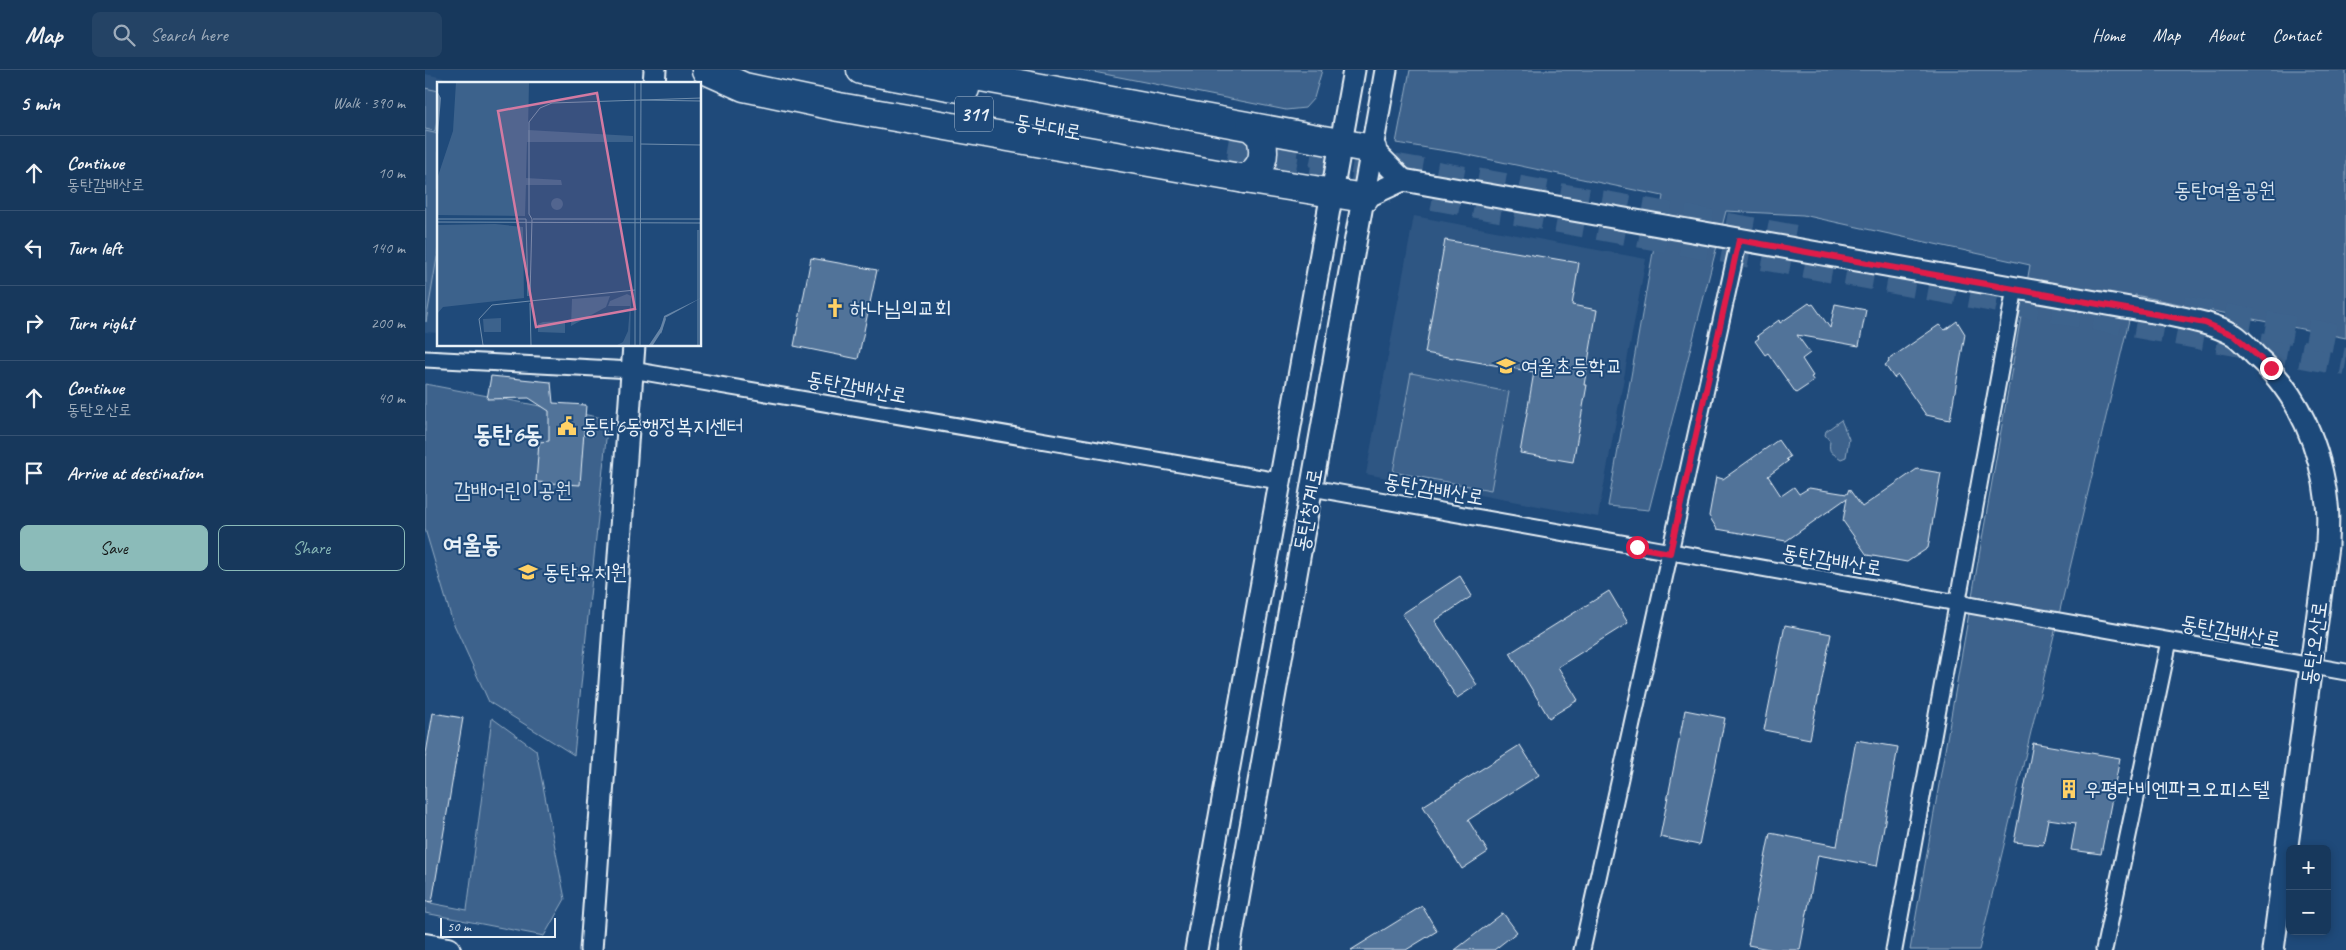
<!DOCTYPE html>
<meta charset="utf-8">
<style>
body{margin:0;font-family:Caveat,"Poor Story",sans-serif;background:#244365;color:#f1f3f6}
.controls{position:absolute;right:15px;bottom:15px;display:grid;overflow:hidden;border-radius:8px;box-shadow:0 2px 8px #0003}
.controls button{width:45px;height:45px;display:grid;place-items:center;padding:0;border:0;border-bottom:1px solid #365272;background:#17385c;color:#f1f3f6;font:25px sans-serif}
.scale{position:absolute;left:15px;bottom:12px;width:116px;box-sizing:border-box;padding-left:5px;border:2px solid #e8f1f8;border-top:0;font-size:14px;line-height:18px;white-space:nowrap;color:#e8f1f8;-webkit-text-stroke:4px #1f4a7a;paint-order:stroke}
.stop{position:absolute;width:15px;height:15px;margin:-11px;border:4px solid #e11d48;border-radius:50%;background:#fff}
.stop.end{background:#e11d48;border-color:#fff;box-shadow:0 1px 5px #0008}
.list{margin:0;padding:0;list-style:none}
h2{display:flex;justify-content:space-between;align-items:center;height:65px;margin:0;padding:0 20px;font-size:21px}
h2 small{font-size:16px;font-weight:400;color:#9eacbb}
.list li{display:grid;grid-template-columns:32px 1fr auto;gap:15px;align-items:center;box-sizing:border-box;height:75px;padding:0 20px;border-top:1px solid #365272}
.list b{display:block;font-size:19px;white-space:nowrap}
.list p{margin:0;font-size:16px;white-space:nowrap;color:#9eacbb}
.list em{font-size:16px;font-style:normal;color:#9eacbb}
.actions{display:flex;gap:10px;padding:15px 20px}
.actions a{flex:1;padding:11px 0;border:1px solid #8bbbb9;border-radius:8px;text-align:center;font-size:18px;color:#8bbbb9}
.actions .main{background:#8bbbb9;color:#111}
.icon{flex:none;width:28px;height:28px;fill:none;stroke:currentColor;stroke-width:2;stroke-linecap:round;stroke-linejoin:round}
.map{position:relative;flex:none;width:1921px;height:880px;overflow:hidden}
header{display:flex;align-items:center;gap:30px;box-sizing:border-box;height:70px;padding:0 25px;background:#17385c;border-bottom:1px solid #365272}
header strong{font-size:24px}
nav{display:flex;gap:28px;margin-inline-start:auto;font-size:18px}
.search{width:350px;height:45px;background:#244365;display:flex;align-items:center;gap:12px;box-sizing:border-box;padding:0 18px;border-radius:8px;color:#9eacbb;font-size:19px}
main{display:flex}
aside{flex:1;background:#17385c}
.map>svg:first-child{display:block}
.built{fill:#2e5683}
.green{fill:#3c628c;stroke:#92aac2}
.building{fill:#517399;stroke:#e8f1f8}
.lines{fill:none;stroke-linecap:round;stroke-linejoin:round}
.highway-tunnel{stroke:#3d638d;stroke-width:28;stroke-dasharray:28 14;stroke-linecap:butt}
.street-casing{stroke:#e8f1f8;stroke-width:19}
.secondary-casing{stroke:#e8f1f8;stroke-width:25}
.primary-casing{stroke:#e8f1f8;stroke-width:28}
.highway-casing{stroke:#e8f1f8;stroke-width:31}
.street{stroke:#1f4a7a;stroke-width:15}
.secondary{stroke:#1f4a7a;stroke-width:21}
.primary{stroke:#1f4a7a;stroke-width:24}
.highway{stroke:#1f4a7a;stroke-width:28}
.route{stroke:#e11d48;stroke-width:6}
.labels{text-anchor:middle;stroke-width:4;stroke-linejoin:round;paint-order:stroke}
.shield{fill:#1f4a7a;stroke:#acbfd2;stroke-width:1}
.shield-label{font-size:20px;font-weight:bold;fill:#e8f1f8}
.street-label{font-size:21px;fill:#e8f1f8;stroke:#1f4a7a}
.park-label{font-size:21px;fill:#d7e3ed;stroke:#1f4a7a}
.poi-label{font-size:21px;fill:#e8f1f8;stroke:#1f4a7a;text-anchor:start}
.quarter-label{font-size:24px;font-weight:bold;fill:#e8f1f8;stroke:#1f4a7a}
.inset-river{fill:none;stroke:#6685a7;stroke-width:2.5}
.inset-road{fill:none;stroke:#6f8dac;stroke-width:1}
.view{fill:#d37aa2;fill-opacity:0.15;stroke:#d37aa2;stroke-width:2.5}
.inset-edge{fill:none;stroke:#e8f1f8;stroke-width:2.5}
</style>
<header>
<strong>Map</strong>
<div class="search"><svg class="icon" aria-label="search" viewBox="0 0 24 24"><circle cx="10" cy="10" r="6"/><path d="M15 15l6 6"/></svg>Search here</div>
<nav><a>Home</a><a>Map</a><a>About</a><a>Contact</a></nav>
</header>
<main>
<aside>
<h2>5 min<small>Walk · 390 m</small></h2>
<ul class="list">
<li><svg class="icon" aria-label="ahead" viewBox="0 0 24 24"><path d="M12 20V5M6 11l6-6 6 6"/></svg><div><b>Continue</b><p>동탄감배산로</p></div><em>10 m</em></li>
<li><svg class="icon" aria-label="left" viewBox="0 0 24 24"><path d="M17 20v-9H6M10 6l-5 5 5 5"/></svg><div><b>Turn left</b></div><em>140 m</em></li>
<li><svg class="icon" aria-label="right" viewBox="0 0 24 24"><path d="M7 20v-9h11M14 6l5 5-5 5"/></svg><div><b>Turn right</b></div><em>200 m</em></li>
<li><svg class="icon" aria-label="ahead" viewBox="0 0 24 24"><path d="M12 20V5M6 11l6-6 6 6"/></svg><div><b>Continue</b><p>동탄오산로</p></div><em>40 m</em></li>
<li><svg class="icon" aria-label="arrive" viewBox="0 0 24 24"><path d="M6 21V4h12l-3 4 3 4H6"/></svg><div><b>Arrive at destination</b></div></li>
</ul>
<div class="actions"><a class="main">Save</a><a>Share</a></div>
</aside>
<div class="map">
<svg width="1921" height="880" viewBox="0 0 1921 880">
<rect width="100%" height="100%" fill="#1f4a7a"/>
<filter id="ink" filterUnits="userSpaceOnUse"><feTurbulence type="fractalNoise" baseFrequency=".02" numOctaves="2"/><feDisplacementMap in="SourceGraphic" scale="10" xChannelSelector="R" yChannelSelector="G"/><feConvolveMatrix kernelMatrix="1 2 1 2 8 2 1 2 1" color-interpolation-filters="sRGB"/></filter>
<g filter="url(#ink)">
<g class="built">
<path d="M0 4 48 14H14V263L0 262Z"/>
<path d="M989 146 1221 189 1173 447 941 404Z"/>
</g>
<g class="green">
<path d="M659 0H897L889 28 880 38 861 40Z"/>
<path d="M985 0H1921V268L1710 225 1554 880H1485L1605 195 1378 145 1301 141 1224 440 1183 436 1238 126 1034 83 971 73Z"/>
<path d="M0 18 14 21V42L10 61 0 59Z"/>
<path d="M0 61 14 64V176L1 252Z"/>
<path d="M986 303 1084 322 1066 420 968 402Z"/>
<path d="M0 314 183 349 149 685 64 632 27 550 0 459Z"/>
<path d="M1416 350 1424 369 1421 387 1416 389C1407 382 1403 384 1405 371L1400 365 1401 361Z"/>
<path d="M67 648 111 680 140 829 119 866 0 843V832L42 840Z"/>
</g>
<g class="building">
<path d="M1020 170 1154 193 1147 235 1172 240 1159 315H1162L1148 392 1095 383 1109 302 1000 283Z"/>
<path d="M386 188 452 200 433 289 369 276Z"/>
<path d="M1384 233 1386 235 1388 234 1405 258 1410 234 1441 240 1434 276 1372 265 1385 283 1377 289 1388 306 1386 307 1389 311 1371 323 1343 283 1340 285 1330 271 1334 268 1332 266 1354 250 1355 253Z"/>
<path d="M1532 251 1540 264 1525 350 1501 345 1473 305 1469 308 1460 295 1464 292 1463 290 1514 255 1520 260Z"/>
<path d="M66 306 126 312 128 333 161 335 155 415 111 412 114 372 124 371V341L104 328 62 329Z"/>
<path d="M1353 370 1365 387 1361 389 1363 391 1343 406 1356 426 1369 417 1374 424 1384 418 1422 424 1424 419 1437 437 1492 399 1516 403 1503 478 1482 492 1442 485 1418 451 1422 428 1361 471 1292 459 1284 446 1291 407 1298 409Z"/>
<path d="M1035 506 1047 526 1010 551 1052 615 1032 628 977 544Z"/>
<path d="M1184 521 1203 553 1133 597 1153 630 1124 648 1085 583Z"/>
<path d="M1360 555 1406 564 1385 669 1339 660Z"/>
<path d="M1260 640 1300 648 1274 775 1235 767Z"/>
<path d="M8 643 38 648 7 832 0 831V689Z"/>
<path d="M1431 670 1473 677 1452 796 1393 785 1375 880H1349L1323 875 1345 763 1412 776Z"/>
<path d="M1608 673 1695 688 1676 784 1646 780 1651 753 1623 749 1618 775 1589 772Z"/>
<path d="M1095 675 1114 705 1043 750 1063 782 1037 799 998 736Z"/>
<path d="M997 836 1012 861 981 880H926Z"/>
<path d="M1078 843 1092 862 1069 880H1030Z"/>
</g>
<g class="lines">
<g class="highway-tunnel">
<path d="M804 68 1371 169"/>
<path d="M802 88 968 119"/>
<path d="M1008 126 1921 292"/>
<path d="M1758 240 1921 270"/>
</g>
<g class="street-casing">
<g id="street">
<path d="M0 289 207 300 854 411"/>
<path d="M887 418 1921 602"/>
<path d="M1157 880 1314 170"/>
<path d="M1469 880 1590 218"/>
<path d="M1679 880 1744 571"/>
</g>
</g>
<g class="secondary-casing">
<g id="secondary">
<path d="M229 14 230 0"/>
<path d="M947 79 978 110"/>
<path d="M939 128 978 110 1739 244C1762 249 1788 253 1809 265 1817 270 1824 279 1831 286 1874 324 1896 378 1902 434 1904 448 1902 463 1902 476L1848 880"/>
<path d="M166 880 209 275"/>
<path d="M771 880 929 0"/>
<path d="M804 880 961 0"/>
</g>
</g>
<g class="primary-casing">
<path id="primary" d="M0 876 23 880"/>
</g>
<g class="highway-casing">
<g id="highway">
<path d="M281 0 319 17 414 37 820 109 939 128"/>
<path d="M436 0 540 19"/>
<path d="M518 0 947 79"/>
<path d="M820 109C838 97 841 87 836 66L826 57"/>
</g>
</g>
<use href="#street" class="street"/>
<use href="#secondary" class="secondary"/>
<use href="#primary" class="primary"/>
<use href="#highway" class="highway"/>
</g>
</g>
<g class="lines" filter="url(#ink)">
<path class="route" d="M1212 477 1245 483 1314 170 1780 253 1809 265 1846 298"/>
</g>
<defs>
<g id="church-bare" transform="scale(1.5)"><path d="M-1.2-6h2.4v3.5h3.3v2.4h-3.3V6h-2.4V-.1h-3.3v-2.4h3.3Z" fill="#ffd166" stroke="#1f4a7a" stroke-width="2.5" paint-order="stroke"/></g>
<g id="school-bare" transform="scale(1.5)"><path d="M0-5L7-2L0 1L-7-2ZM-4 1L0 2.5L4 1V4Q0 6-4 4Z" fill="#ffd166" stroke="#1f4a7a" stroke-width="2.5" paint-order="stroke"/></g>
<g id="civic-bare" transform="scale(1.5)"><path d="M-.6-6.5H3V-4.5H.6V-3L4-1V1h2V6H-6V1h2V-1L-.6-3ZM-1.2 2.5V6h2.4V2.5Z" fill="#ffd166" stroke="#1f4a7a" stroke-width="2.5" paint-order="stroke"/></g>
<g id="building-bare" transform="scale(1.5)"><path d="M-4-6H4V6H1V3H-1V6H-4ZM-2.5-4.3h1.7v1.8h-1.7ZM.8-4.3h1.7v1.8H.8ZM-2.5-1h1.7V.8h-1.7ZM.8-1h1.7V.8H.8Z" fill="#ffd166" stroke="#1f4a7a" stroke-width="2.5" paint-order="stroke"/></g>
</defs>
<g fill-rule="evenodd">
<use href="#church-bare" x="410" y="238"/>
<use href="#school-bare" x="1081" y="296"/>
<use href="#civic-bare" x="142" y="356"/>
<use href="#school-bare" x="103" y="502"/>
<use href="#building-bare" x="1644" y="719"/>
</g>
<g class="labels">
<rect class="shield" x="530" y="26.5" width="38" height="35" rx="4"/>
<g class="shield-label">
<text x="549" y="51">311</text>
</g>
<g class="street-label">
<text transform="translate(623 57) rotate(10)" y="7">동부대로</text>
<text transform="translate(432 317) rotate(10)" y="7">동탄감배산로</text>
<text transform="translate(1009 419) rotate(10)" y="7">동탄감배산로</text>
<text transform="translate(883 440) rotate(-80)" y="7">동탄청계로</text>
<text transform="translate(1407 490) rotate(10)" y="7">동탄감배산로</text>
<text transform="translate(1806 561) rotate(10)" y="7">동탄감배산로</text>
<text transform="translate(1889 573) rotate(-82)" y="7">동탄오산로</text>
</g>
<g class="park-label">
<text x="1800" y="127">동탄여울공원</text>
<text x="88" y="427">감배어린이공원</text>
</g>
<g class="poi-label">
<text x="425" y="245">하나님의교회</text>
<text x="1096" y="303">여울초등학교</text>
<text x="157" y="363">동탄6동행정복지센터</text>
<text x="118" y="509">동탄유치원</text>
<text x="1659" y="726">우평라비엔파크오피스텔</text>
</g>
<g class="quarter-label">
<text x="83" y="372">동탄6동</text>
<text x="47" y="482">여울동</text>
</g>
</g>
<g transform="translate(12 12)">
<rect width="264" height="264" fill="#1f4a7a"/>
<path d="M19 0H92L91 48 196 54V60H90L89 96 124 98 125 103H89L88 134 0 133V97L16 49ZM114 122a6 6 0 1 1 12 0a6 6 0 1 1-12 0ZM58 142 86 145 87 216 6 225 0 232V143ZM190 212 194 214 193 263H180L186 260 191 249 193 224H171L173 219ZM173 214 169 225 134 244 135 217ZM64 236V250H47L46 237ZM128 239V251L101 250V242L106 240Z" fill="#3c628c"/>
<path d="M0 9 4 16 0 65ZM264 216 228 236 225 249 216 263H212L226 242 227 234Z" fill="#6685a7"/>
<path class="inset-river" d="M223 251 228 236"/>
<path class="inset-road" d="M204 18 264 19M204 62 264 63M0 137H89M89 137 91 214M95 137 92 132V40L103 26 115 21 264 16M96 137H264M0 140 264 141M261 148V263M93 214 95 137M93 221 94 263M46 263 42 237 55 223 198 208M198 263V0M203 263 204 0"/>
<path class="view" d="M160 11 198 227 99 245 61 29Z"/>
<rect width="264" height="264" class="inset-edge"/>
</g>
</svg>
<div class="controls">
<button>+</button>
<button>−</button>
</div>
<div class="scale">50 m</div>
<div class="stop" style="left:1212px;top:477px"></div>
<div class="stop end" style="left:1846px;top:298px"></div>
</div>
</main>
